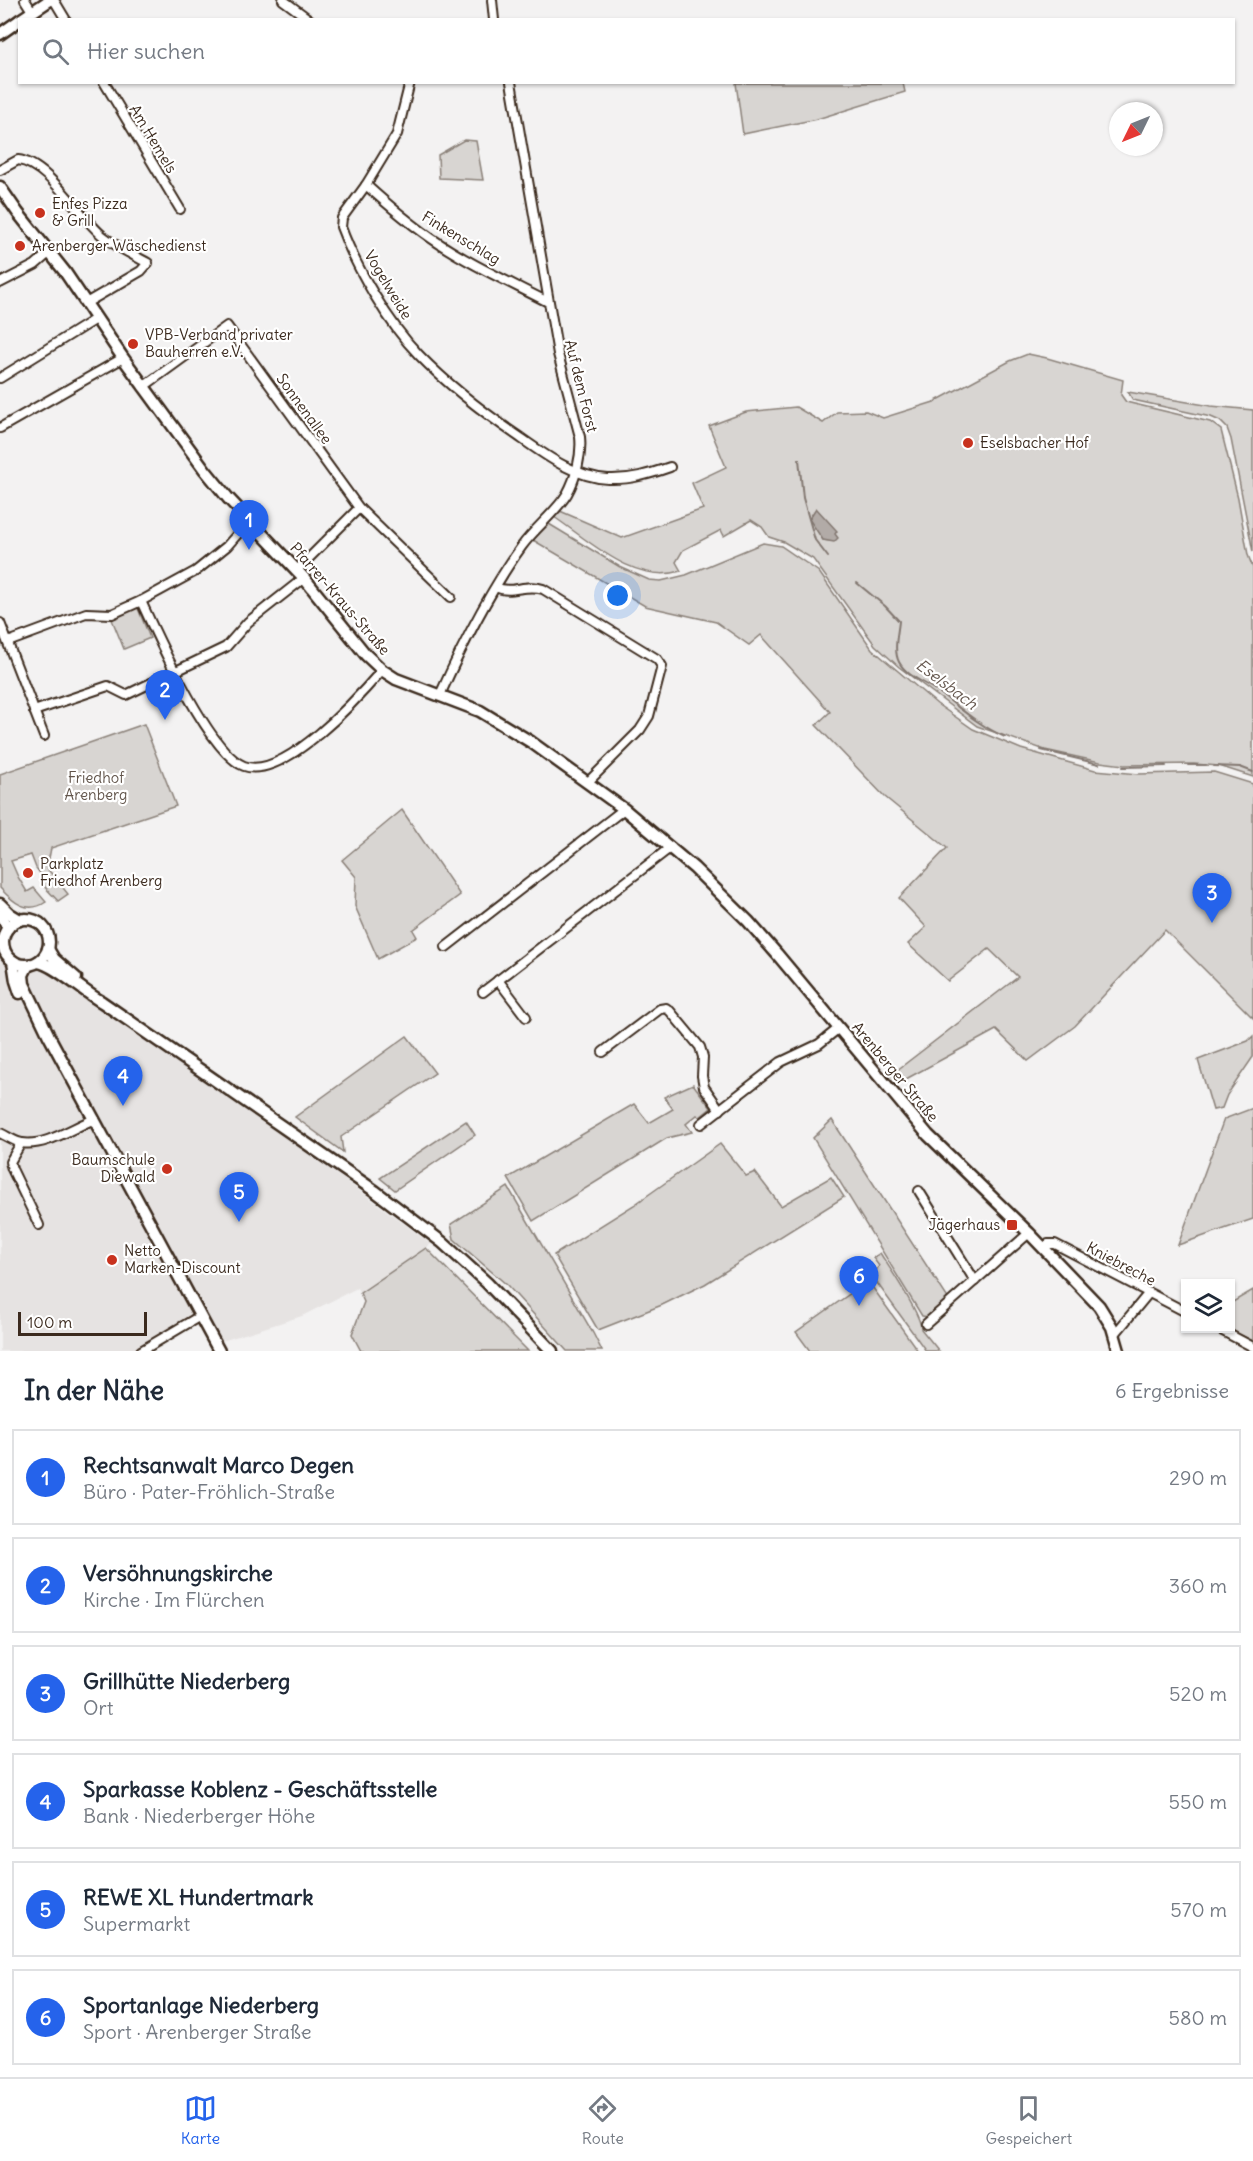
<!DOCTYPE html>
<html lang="de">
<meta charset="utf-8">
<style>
body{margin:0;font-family:Delius,sans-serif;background:#f6f6f7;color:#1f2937}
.controls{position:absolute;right:18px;bottom:18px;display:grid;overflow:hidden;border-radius:0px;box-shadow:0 2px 4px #0004}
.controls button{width:54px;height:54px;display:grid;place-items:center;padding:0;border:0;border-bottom:2px solid #e0e1e3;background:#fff;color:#1f2937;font:30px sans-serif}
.compass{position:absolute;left:1109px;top:102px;width:54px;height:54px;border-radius:50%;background:#fff;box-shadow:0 2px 4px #0004;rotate:227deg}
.scale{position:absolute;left:18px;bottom:15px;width:129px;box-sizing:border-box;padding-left:6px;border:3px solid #3b2a1e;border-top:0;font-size:16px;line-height:21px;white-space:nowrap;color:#3b2a1e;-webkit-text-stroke:4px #fff;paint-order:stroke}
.you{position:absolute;left:618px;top:596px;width:21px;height:21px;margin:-15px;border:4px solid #fff;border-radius:50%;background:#1a73e8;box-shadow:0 0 0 9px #1a73e833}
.badge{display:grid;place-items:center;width:39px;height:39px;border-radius:50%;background:#2563eb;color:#fff;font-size:20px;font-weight:700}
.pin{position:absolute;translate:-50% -50px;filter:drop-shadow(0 2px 3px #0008)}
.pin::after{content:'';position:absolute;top:32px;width:21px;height:18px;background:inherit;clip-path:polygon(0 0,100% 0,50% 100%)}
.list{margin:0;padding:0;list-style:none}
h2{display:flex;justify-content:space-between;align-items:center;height:78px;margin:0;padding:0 24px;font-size:26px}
h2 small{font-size:20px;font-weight:400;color:#747a83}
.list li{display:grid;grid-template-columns:39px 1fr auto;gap:18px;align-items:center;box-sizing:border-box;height:96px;margin:0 12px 12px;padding:0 12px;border:2px solid #e0e1e3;border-radius:0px}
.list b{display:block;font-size:22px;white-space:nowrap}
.list p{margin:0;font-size:20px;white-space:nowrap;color:#747a83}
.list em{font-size:20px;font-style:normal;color:#747a83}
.icon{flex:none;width:33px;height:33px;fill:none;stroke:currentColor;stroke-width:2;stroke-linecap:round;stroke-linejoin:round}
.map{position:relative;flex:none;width:1253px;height:1351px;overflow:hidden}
.search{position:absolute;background:#fff;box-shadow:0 2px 4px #0004;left:18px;right:18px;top:18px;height:66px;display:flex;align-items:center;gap:15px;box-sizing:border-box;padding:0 21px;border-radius:0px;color:#747a83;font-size:22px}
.sheet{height:726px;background:#fff}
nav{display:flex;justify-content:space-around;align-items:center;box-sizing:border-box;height:84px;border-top:2px solid #e0e1e3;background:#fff;font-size:16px;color:#747a83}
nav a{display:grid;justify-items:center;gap:3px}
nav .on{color:#2563eb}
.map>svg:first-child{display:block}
.built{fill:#e6e3e2}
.green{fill:#d8d5d2;stroke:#8a8078;stroke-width:1.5;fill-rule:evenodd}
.water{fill:#b2aba7;stroke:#827770;stroke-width:1.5}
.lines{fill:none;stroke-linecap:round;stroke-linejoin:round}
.stream{stroke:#827770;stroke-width:2}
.street-casing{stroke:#3b2a1e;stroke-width:12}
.secondary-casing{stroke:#3b2a1e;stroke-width:15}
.street{stroke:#fff;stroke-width:8}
.secondary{stroke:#fff;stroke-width:10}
.poi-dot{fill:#c8321e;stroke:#fff;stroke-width:2}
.labels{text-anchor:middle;stroke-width:4.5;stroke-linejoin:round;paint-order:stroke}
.street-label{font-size:15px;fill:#3b2a1e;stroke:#fff}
.poi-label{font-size:15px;fill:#3b2a1e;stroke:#fff;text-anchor:start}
.park-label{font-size:15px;fill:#62554b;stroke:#fff}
.water-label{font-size:16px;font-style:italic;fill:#65574e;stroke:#fff}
</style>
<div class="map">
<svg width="1253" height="1351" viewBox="0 0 1253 1351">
<rect width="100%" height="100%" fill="#f3f2f2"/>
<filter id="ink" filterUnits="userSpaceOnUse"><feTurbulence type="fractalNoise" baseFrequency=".0167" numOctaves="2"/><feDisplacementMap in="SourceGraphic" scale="12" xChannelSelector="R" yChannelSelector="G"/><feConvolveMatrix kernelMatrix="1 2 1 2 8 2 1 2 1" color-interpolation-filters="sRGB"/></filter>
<g filter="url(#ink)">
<path class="built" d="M0 953 2 958 21 969 42 965 118 1016 368 1197 431 1244 360 1293 357 1288 302 1316 222 1341 203 1308 131 1351H0Z"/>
<g class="green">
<path d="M736 83H903L905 92 817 119 743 134Z"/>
<path d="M464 140 476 141 483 180 439 178 438 155Z"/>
<path d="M1028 354 1047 358 1123 380 1121 395 1126 402 1210 422 1221 430 1238 498 1248 555 1253 568V777L1219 766 1194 764 1124 765 1100 762 1045 750 977 726 899 667 875 645 813 559 784 542 769 537 762 527 751 520 724 536 721 530 683 550 676 562 681 571C634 585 590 541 554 517L560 511 622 538 703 509 692 483 726 467 709 426 746 412 796 407 823 423 837 412 866 411 883 418 934 402 1010 361ZM815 511 834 534 831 541 823 540 810 519Z"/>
<path d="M1128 392 1211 406 1253 410V552L1231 439 1227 428 1220 421 1211 417 1133 400Z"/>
<path d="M549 524 620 567 649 580 661 581 686 575 763 543 781 546 819 572 872 649 937 704 973 729 1021 749 1095 770 1139 774 1214 772 1253 784V1018L1165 930 1075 1026 1028 1061 996 1030 895 1085 888 1077 1018 977 989 949 948 981 908 944 926 927 899 898 947 848 885 797 816 725 830 712 761 635 749 645 716 622 645 606 533 540Z"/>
<path d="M137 606 150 638 124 649 111 617Z"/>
<path d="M144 724 176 806 51 848 47 868 68 894 58 901 41 883 45 880 36 868 31 855 11 861 18 877 27 892 34 888 46 902C27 915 13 902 0 888V774Z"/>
<path d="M402 810 460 895 413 930 417 937 378 959 355 906 356 877 342 860Z"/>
<path d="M407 1036 435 1073 341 1137 343 1152 295 1117Z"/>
<path d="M1253 1036V1057L1227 1095 1222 1108 1213 1110 1198 1060 1248 1041Z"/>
<path d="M693 1084 711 1108 700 1117 697 1115 686 1124 692 1132 667 1138 533 1221 508 1178 634 1104 649 1123 673 1109 664 1097Z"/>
<path d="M1253 1108V1219L1178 1245 1224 1119Z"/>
<path d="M832 1120 949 1300 929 1317 922 1316 813 1138Z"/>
<path d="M466 1121 475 1135 395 1190 380 1178Z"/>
<path d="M720 1144 746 1176 755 1172 781 1206 831 1177 844 1197 705 1284 662 1305 598 1330 554 1255 634 1205Z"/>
<path d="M508 1187 593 1333 602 1351H567L507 1285 454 1239 451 1224Z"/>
<path d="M426 1248 528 1351H361L352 1334 364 1302 360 1293Z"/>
<path d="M880 1253C889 1267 922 1315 921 1329L939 1351H926L872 1276 879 1266 873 1258Z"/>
<path d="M868 1281 918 1351H810L796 1332Z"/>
<path d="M1253 1290V1341L1228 1329 1230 1328 1231 1303Z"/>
</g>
<path class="water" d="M816 508 837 531 835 534 838 538 834 542 823 540 809 519Z"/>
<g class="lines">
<g class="stream">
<path d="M799 459 803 498 815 540 828 557"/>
<path d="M857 583 885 606 899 621C898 633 893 651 899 662 907 677 927 683 940 693 961 709 980 726 1005 737"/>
<path d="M1041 750 1099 764"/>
<path d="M1188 765H1206"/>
<path d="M1214 766 1240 767 1253 772"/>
<path d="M1123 767 1166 766"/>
</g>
<g class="street-casing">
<g id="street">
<path d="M25 0 32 11"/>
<path d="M54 0 66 20"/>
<path d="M283 0 310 20"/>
<path d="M492 0 494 20"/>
<path d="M104 82 180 209"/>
<path d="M410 82 397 134 366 185 342 218 341 227C356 268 388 323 419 355 449 386 483 412 518 436 545 455 574 477 608 479 630 480 650 474 670 467"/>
<path d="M0 170 18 160C48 163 80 218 104 237 117 247 133 255 148 263L141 271 86 303"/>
<path d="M366 185C387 204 408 222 431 238 467 263 509 282 548 302"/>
<path d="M0 283 35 265 50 252"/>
<path d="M0 378 97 318"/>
<path d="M143 387 227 326 359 508"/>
<path d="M0 428 123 358"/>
<path d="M297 570 359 508 451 597"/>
<path d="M496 587C511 595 525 583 543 589L657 659 662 666 649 716 640 730 588 782"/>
<path d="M141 601C157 636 209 753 244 766 284 780 358 698 382 670"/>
<path d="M0 623 44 736"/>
<path d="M8 642 86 613 112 614 141 601 196 571 227 546 249 521"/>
<path d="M440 695C462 646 490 590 522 546 534 529 557 511 567 494 576 478 582 455 580 437L558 354 511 82"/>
<path d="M34 711 108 686 126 695 226 647 248 622 304 578"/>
<path d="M446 947 624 809"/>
<path d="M498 980 526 1017"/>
<path d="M483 992 671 847"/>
<path d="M603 1052 660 1009 666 1008 670 1011 700 1047 703 1057 702 1076 704 1087 720 1110"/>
<path d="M701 1124 781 1062 819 1044 839 1028"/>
<path d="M0 1133C7 1136 15 1142 22 1143 46 1147 73 1127 95 1119"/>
<path d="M21 1143 10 1162 12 1169 39 1225"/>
<path d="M919 1191 975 1281"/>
<path d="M1044 1248 1048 1244H1055L1186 1312"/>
<path d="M926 1324 1029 1233"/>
<path d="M1217 1328 1253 1347"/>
<path d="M1115 1334 1148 1294"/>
<path d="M141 1351 200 1316"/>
</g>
</g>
<g class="secondary-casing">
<g id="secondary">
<path d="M20 20 50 0"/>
<path d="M0 34 20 20"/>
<path d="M0 187 18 213 65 272 123 358 205 470 228 498 304 578 366 655 382 670 396 679 480 711 531 742 624 809 694 868 748 921 777 954 928 1135 1029 1233 1099 1306 1112 1327 1119 1351"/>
<path d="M0 904 10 914 20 920"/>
<path d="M0 915 8 928"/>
<circle cx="26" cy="942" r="23"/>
<path d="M48 949 54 959 76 978"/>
<path d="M13 961 16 981 20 993"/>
<path d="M38 962C54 964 85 993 102 1002L375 1191 442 1242 487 1283 552 1351"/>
<path d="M28 965 23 975 24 984 49 1036 219 1351"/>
</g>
</g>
<use href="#street" class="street"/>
<use href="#secondary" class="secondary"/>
</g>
</g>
<g class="poi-dot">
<circle cx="40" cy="213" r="6"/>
<circle cx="20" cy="246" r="6"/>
<circle cx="133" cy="344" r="6"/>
<circle cx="968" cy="443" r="6"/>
<circle cx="28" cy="873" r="6"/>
<circle cx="167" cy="1169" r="6"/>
<rect x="1006" y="1219" width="12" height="12" rx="3"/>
<circle cx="112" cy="1260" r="6"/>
</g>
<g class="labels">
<g class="street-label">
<text transform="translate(153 139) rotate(59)" y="5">Am Hemels</text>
<text transform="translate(461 238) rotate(31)" y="5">Finkenschlag</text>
<text transform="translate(388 285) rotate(59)" y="5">Vogelweide</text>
<text transform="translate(581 386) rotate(76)" y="5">Auf dem Forst</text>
<text transform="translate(304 409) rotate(54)" y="5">Sonnenallee</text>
<text transform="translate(340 599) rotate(49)" y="5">Pfarrer-Kraus-Straße</text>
<text transform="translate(895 1072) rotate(50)" y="5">Arenberger Straße</text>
<text transform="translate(1121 1264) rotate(28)" y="5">Kniebreche</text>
</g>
<g class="poi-label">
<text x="52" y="209">Enfes Pizza<tspan x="52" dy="17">&amp; Grill</tspan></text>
<text x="32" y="251">Arenberger Wäschedienst</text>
<text x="145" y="340">VPB-Verband privater<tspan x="145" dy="17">Bauherren e.V.</tspan></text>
<text x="980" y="448">Eselsbacher Hof</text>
<text x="40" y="869">Parkplatz<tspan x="40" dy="17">Friedhof Arenberg</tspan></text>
<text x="155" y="1165" text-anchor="end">Baumschule<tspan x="155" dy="17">Diewald</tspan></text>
<text x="1000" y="1230" text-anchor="end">Jägerhaus</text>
<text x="124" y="1256">Netto<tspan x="124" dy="17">Marken-Discount</tspan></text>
</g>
<g class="park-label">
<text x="96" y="783">Friedhof<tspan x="96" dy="17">Arenberg</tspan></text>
</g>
<g class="water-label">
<text transform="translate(947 684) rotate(37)" y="6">Eselsbach</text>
</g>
</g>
</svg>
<div class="controls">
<button><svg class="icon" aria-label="layers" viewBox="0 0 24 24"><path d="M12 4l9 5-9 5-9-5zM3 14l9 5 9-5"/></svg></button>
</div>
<svg class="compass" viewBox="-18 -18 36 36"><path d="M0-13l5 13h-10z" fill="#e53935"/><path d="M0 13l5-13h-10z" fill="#747a83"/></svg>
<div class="scale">100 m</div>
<div class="you"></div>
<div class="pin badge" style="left:249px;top:550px">1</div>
<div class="pin badge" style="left:165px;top:720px">2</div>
<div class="pin badge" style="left:1212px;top:923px">3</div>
<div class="pin badge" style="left:123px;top:1106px">4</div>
<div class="pin badge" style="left:239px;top:1222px">5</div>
<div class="pin badge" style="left:859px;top:1306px">6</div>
<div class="search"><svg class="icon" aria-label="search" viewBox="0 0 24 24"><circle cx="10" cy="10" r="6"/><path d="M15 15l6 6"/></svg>Hier suchen</div>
</div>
<section class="sheet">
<h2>In der Nähe<small>6 Ergebnisse</small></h2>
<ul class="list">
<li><span class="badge">1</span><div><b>Rechtsanwalt Marco Degen</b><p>Büro · Pater-Fröhlich-Straße</p></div><em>290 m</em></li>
<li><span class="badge">2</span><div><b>Versöhnungskirche</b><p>Kirche · Im Flürchen</p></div><em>360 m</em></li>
<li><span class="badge">3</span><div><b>Grillhütte Niederberg</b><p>Ort</p></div><em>520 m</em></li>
<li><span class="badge">4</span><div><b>Sparkasse Koblenz - Geschäftsstelle</b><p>Bank · Niederberger Höhe</p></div><em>550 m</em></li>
<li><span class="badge">5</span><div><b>REWE XL Hundertmark</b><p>Supermarkt</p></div><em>570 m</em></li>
<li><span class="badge">6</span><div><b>Sportanlage Niederberg</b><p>Sport · Arenberger Straße</p></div><em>580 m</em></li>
</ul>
</section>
<nav>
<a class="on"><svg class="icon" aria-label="map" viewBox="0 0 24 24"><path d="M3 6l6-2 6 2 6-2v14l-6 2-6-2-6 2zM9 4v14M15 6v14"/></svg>Karte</a>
<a><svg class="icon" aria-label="directions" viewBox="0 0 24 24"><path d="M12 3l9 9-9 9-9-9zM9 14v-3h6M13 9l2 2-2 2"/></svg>Route</a>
<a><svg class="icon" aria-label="saved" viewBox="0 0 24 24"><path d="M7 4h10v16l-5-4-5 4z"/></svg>Gespeichert</a>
</nav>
